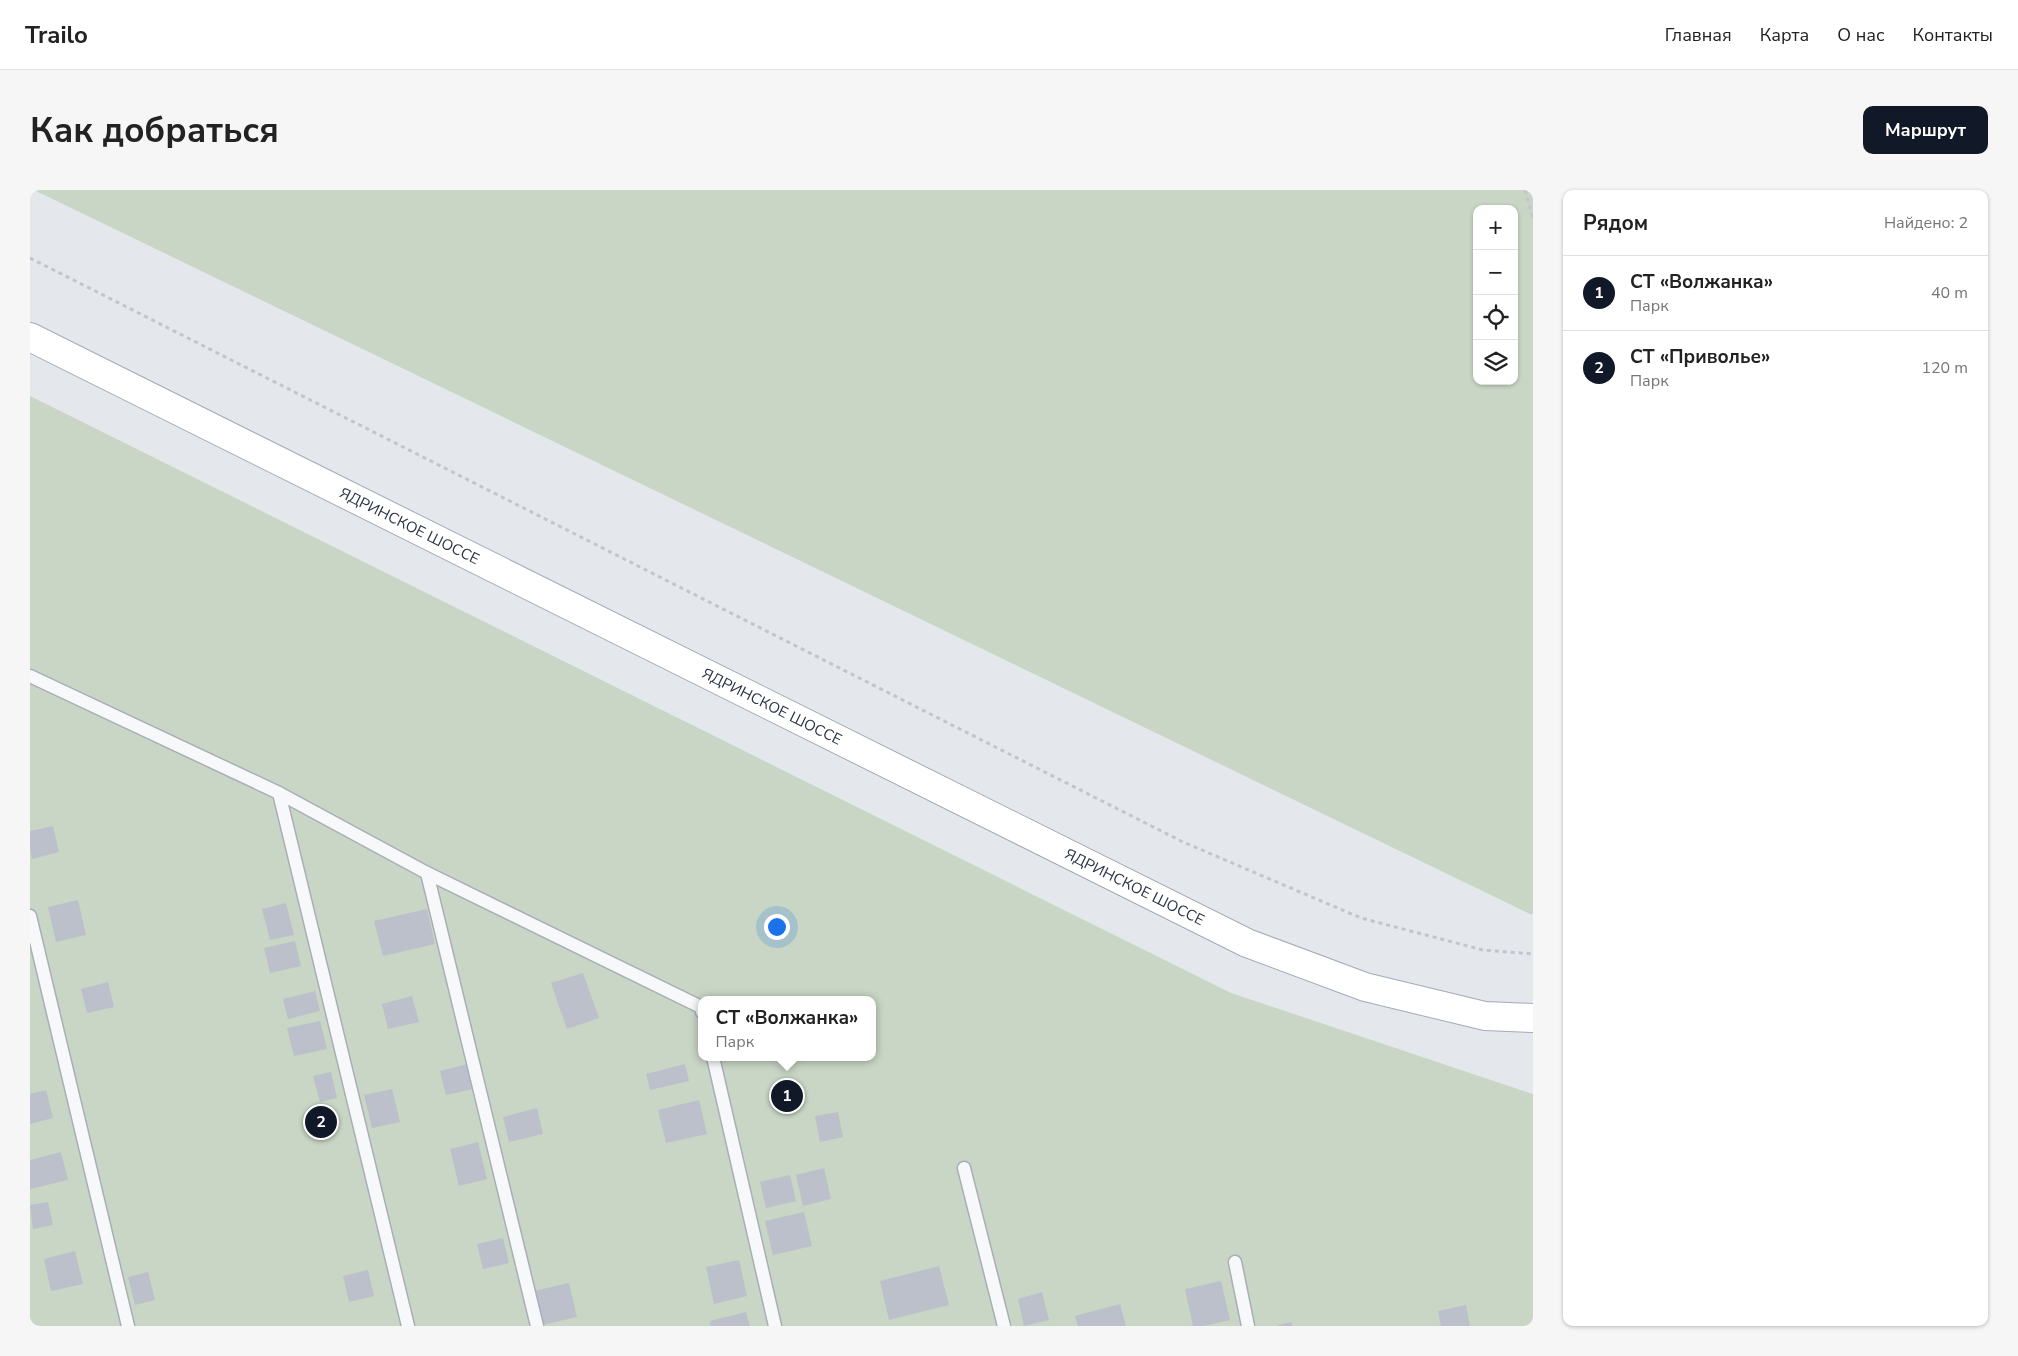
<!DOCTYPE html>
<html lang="ru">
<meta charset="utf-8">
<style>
body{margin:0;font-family:"Nunito Sans",sans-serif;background:#f6f6f6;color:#222}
.controls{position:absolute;right:15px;top:15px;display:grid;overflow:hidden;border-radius:10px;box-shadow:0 1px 4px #0004}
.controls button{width:45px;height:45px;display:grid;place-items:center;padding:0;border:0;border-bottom:1px solid #e0e0e0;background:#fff;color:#222;font:25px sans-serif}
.you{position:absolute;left:746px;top:736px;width:18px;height:18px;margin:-12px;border:4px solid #fff;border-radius:50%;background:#1a73e8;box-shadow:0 0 0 8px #1a73e833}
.badge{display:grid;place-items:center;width:32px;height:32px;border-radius:50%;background:#111827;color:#fff;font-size:16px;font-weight:700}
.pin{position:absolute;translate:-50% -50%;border:2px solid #fff;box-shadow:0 1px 5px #0006}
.popup{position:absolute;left:668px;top:806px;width:178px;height:65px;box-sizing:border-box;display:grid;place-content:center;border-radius:10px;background:#fff;filter:drop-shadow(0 1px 4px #0005);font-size:16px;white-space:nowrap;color:#767676}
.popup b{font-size:19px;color:#222}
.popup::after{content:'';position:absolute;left:50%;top:100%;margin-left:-10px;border:10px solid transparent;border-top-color:#fff}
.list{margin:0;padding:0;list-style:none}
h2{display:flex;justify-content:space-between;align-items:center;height:65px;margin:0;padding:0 20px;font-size:21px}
h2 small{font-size:16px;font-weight:400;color:#767676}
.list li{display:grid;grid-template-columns:32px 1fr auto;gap:15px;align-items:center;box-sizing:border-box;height:75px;padding:0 20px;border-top:1px solid #e0e0e0}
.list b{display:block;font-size:19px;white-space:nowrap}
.list p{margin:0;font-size:16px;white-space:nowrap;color:#767676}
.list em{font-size:16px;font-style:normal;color:#767676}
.icon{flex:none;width:28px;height:28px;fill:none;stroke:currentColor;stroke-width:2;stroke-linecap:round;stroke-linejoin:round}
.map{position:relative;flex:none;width:1503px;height:1136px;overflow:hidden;border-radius:10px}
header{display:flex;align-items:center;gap:30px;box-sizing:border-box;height:70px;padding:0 25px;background:#fff;border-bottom:1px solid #e0e0e0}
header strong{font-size:24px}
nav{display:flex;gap:28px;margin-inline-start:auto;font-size:18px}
.intro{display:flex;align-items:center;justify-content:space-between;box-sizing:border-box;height:120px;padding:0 30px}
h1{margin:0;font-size:35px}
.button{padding:12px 22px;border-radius:10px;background:#111827;color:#fff;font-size:18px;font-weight:700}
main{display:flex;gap:30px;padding:0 30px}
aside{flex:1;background:#fff;border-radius:10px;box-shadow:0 1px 4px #0004}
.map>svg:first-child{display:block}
.green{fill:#c9d6c5;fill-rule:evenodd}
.building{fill:#bbc0ca}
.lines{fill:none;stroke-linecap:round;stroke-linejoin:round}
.lane-casing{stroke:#a9aeb7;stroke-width:15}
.primary-casing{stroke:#a3abb8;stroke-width:30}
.path{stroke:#c2c5cb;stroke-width:3;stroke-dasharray:4 4;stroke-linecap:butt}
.lane{stroke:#f7f8fa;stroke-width:12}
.primary{stroke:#fff;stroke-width:28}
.labels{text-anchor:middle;stroke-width:5;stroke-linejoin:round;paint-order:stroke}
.street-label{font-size:15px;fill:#2b3445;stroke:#f4f6f9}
</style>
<header>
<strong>Trailo</strong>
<nav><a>Главная</a><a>Карта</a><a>О нас</a><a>Контакты</a></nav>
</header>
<div class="intro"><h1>Как добраться</h1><a class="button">Маршрут</a></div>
<main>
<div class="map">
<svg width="1503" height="1136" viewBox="0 0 1503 1136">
<rect width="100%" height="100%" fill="#e4e7ec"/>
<g class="green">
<path d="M4 0H1503V724H1500ZM1447 19H1484V191H1447Z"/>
<path d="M0 206 1201 803 1503 904V1136H0ZM672 810H842V867H672Z"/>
</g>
<g class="building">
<path d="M23 636 29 662 2 669 0 659V641Z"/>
<path d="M48 710 56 745 26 752 18 717Z"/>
<path d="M256 713 264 745 240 750 232 719Z"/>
<path d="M397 719 405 754 353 766 344 731Z"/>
<path d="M265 751 271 776 240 783 234 758Z"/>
<path d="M553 783 569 828 537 839 521 793Z"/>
<path d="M78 792 84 817 57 823 51 799Z"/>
<path d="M285 801 290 821 258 829 253 809Z"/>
<path d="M382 806 389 832 358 839 352 814Z"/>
<path d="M290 831 297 859 264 866 257 838Z"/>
<path d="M437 874 443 899 416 905 410 881Z"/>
<path d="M655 874 659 891 620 900 616 884Z"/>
<path d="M301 882 307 908 290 912 283 886Z"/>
<path d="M362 899 370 932 342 938 334 905Z"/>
<path d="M16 900 23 928 0 934V904Z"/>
<path d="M669 910 677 944 636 953 628 920Z"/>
<path d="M507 918 513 944 479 952 473 927Z"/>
<path d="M808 922 813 947 790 952 785 926Z"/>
<path d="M448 952 457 989 429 996 420 959Z"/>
<path d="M31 962 38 990 0 999V970Z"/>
<path d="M794 978 801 1009 773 1016 766 985Z"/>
<path d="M760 985 766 1011 736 1018 730 992Z"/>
<path d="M18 1012 23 1035 3 1039 0 1015Z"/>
<path d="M774 1022 782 1056 743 1065 735 1031Z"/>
<path d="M473 1048 479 1073 453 1079 447 1054Z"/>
<path d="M45 1061 53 1094 21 1101 14 1069Z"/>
<path d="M709 1070 717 1106 684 1114 676 1077Z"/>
<path d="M909 1076 919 1115 859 1130 850 1091Z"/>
<path d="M338 1080 344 1106 319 1112 313 1086Z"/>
<path d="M118 1082 125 1110 105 1115 98 1087Z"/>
<path d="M1191 1091 1200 1130 1174 1136H1163L1155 1099Z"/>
<path d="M539 1093 547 1127 512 1135 504 1101Z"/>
<path d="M1012 1102 1019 1130 994 1136 988 1109Z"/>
<path d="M1090 1114 1096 1136H1048L1045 1126Z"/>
<path d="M1436 1115 1440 1136H1411L1408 1121Z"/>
<path d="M716 1122 720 1136H681L680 1131Z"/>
<path d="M1262 1132V1136H1248V1135Z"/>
</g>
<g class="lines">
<g class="lane-casing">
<g id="lane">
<path d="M0 486 249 603 378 1136"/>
<path d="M249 603 397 683 507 1136"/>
<path d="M397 683 671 817 672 822"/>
<path d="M0 726 98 1136"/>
<path d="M683 867 745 1136"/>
<path d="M934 978 974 1136"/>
<path d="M1205 1072 1218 1136"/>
</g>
</g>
<g class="primary-casing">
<g id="primary">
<path id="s1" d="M0 147 1217 753 1335 797 1455 826 1503 828"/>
</g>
</g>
<g class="path">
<path d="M1495 0 1503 28"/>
<path d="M0 68 1153 652 1331 728 1453 760 1503 764"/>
</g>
<use href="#lane" class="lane"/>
<use href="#primary" class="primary"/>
</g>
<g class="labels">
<g class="street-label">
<text dy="5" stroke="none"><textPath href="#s1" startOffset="424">ЯДРИНСКОЕ ШОССЕ</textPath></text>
<text dy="5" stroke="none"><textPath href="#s1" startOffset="829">ЯДРИНСКОЕ ШОССЕ</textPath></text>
<text dy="5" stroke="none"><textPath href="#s1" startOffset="1234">ЯДРИНСКОЕ ШОССЕ</textPath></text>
</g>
</g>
</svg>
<div class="controls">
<button>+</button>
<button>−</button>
<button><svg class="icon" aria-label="locate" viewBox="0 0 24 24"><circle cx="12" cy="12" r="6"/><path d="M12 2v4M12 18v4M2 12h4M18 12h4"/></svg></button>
<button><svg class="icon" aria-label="layers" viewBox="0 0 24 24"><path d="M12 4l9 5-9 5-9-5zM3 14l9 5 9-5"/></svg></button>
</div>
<div class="you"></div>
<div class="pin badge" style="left:757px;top:906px">1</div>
<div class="popup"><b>СТ «Волжанка»</b>Парк</div>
<div class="pin badge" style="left:291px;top:932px">2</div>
</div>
<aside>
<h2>Рядом<small>Найдено: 2</small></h2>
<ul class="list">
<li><span class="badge">1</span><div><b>СТ «Волжанка»</b><p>Парк</p></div><em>40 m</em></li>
<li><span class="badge">2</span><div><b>СТ «Приволье»</b><p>Парк</p></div><em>120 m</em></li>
</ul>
</aside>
</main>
